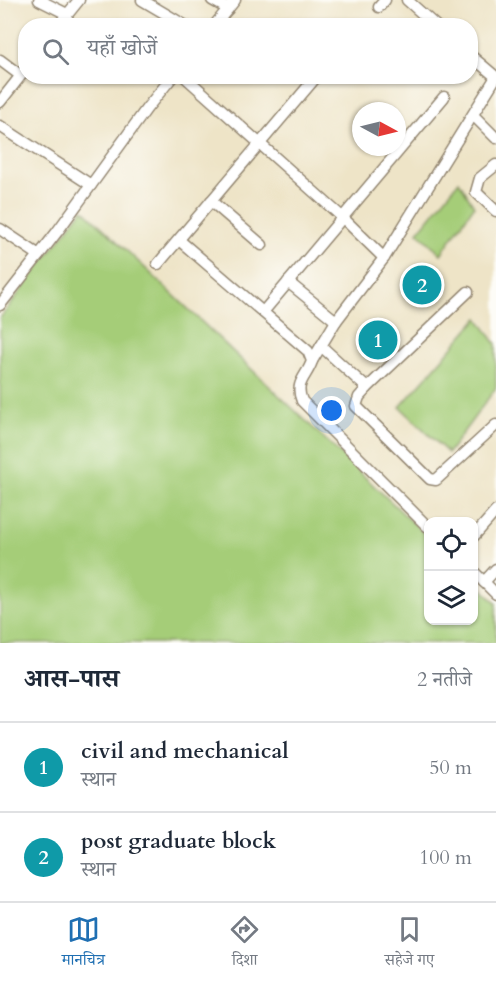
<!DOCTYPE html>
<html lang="hi">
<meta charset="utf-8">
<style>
body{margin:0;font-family:Cardo,"Noto Serif Devanagari",serif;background:#f6f6f7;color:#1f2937}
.controls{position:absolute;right:18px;bottom:18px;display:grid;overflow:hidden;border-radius:12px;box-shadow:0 2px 4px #0004}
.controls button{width:54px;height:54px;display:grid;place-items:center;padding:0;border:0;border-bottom:2px solid #e0e1e3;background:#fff;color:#1f2937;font:30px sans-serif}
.compass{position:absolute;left:352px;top:102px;width:54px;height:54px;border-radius:50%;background:#fff;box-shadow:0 2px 4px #0004;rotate:97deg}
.you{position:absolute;left:332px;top:411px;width:21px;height:21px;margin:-15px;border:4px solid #fff;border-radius:50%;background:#1a73e8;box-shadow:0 0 0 9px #1a73e833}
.badge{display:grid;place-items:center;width:39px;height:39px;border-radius:50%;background:#1f6fb2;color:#fff;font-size:20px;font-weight:700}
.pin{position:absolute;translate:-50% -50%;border:3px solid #fff;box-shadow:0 2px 6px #0006}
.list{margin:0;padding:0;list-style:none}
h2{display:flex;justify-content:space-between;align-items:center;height:78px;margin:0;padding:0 24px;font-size:26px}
h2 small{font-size:20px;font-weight:400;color:#747a83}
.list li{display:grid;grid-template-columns:39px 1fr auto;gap:18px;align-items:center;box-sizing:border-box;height:90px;padding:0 24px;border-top:2px solid #e0e1e3}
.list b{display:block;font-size:22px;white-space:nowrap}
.list p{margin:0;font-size:20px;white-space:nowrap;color:#747a83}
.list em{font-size:20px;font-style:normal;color:#747a83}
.icon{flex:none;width:33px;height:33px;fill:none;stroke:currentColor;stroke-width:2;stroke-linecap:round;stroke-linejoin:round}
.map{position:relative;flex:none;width:496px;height:643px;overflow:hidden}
.search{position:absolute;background:#fff;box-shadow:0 2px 4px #0004;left:18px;right:18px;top:18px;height:66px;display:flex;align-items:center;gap:15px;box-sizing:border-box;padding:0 21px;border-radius:24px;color:#747a83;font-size:22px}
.sheet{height:258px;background:#fff}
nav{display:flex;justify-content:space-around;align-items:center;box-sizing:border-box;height:84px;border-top:2px solid #e0e1e3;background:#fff;font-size:16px;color:#747a83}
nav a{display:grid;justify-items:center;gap:3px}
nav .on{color:#1f6fb2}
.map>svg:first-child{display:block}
.green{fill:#a5cd78;stroke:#707c4b;stroke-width:1.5}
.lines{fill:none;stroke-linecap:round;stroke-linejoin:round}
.minor-casing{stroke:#948772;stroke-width:13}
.minor{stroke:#fff;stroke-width:10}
</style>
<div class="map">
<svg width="496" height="643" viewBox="0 0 496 643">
<rect width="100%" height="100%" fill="#fdfcf7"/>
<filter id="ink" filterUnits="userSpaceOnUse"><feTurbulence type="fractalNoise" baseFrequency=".0167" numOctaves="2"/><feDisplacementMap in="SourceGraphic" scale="12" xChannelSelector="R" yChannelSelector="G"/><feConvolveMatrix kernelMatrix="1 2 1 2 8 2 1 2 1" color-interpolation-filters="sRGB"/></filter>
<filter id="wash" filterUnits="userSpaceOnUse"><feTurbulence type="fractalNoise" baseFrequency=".008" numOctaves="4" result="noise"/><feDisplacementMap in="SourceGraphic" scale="24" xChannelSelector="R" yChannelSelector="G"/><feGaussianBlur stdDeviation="1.35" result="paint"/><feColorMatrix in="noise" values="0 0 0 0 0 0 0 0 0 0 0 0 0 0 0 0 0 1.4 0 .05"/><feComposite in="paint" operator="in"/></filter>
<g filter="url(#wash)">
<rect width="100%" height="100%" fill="#eee4c7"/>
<g class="green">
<path d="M459 181 474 206 441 254 418 232Z"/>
<path d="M83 209 428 537V620H474V580L496 603V643H0V318Z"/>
<path d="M478 318 496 344V388L448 453 400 407Z"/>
</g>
</g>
<g filter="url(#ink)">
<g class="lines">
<g class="minor-casing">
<g id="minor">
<path d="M39 0 67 14"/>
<path d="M142 0 186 26"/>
<path d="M212 0 228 9"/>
<path d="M407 0 436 26"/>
<path d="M379 7 385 0"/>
<path d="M58 26 79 0"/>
<path d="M214 26 235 0"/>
<path d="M359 26 360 25"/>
<path d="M470 55 496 77"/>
<path d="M0 60 20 75"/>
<path d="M184 76 342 217 384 258"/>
<path d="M0 102 26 69"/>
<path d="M473 115 496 138"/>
<path d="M0 126 91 185"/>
<path d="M496 165 480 178 476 192 496 211"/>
<path d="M211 201 262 245"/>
<path d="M0 229 39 255"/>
<path d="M179 240 308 351 312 361C307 377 294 382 302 401L428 527"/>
<path d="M158 264 317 76"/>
<path d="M288 282 336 321"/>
<path d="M0 305 57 232 147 108 173 76"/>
<path d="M263 312 444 97"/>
<path d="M321 346 367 388 468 292"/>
<path d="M312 361 336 321 384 258 496 77"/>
<path d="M367 388 359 397 356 406 430 479 436 480 496 425"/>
<path d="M474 536 496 511"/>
<path d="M474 572 496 594"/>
<path d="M484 582 496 569"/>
</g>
</g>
<use href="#minor" class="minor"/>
</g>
</g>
</svg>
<div class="controls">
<button><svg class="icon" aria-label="locate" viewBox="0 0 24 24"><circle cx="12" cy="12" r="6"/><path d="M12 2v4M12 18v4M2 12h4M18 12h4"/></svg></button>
<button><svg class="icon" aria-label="layers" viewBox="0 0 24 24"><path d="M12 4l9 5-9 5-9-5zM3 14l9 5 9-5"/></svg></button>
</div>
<svg class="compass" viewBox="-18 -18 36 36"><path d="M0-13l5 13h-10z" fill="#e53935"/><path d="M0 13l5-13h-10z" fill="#747a83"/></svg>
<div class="you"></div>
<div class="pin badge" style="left:378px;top:340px;background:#0f9aa8">1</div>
<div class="pin badge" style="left:422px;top:285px;background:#0f9aa8">2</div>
<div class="search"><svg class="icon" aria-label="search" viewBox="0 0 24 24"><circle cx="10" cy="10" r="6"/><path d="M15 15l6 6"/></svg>यहाँ खोजें</div>
</div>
<section class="sheet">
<h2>आस-पास<small>2 नतीजे</small></h2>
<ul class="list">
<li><span class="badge" style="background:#0f9aa8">1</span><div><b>civil and mechanical</b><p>स्थान</p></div><em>50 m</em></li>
<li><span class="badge" style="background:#0f9aa8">2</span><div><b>post graduate block</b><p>स्थान</p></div><em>100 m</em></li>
</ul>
</section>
<nav>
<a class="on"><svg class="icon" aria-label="map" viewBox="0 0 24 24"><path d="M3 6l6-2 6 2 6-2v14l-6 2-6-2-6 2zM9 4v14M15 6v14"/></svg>मानचित्र</a>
<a><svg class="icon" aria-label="directions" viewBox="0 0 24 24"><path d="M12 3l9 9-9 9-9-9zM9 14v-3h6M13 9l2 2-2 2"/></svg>दिशा</a>
<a><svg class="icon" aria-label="saved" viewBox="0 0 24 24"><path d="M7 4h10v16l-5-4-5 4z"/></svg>सहेजे गए</a>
</nav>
